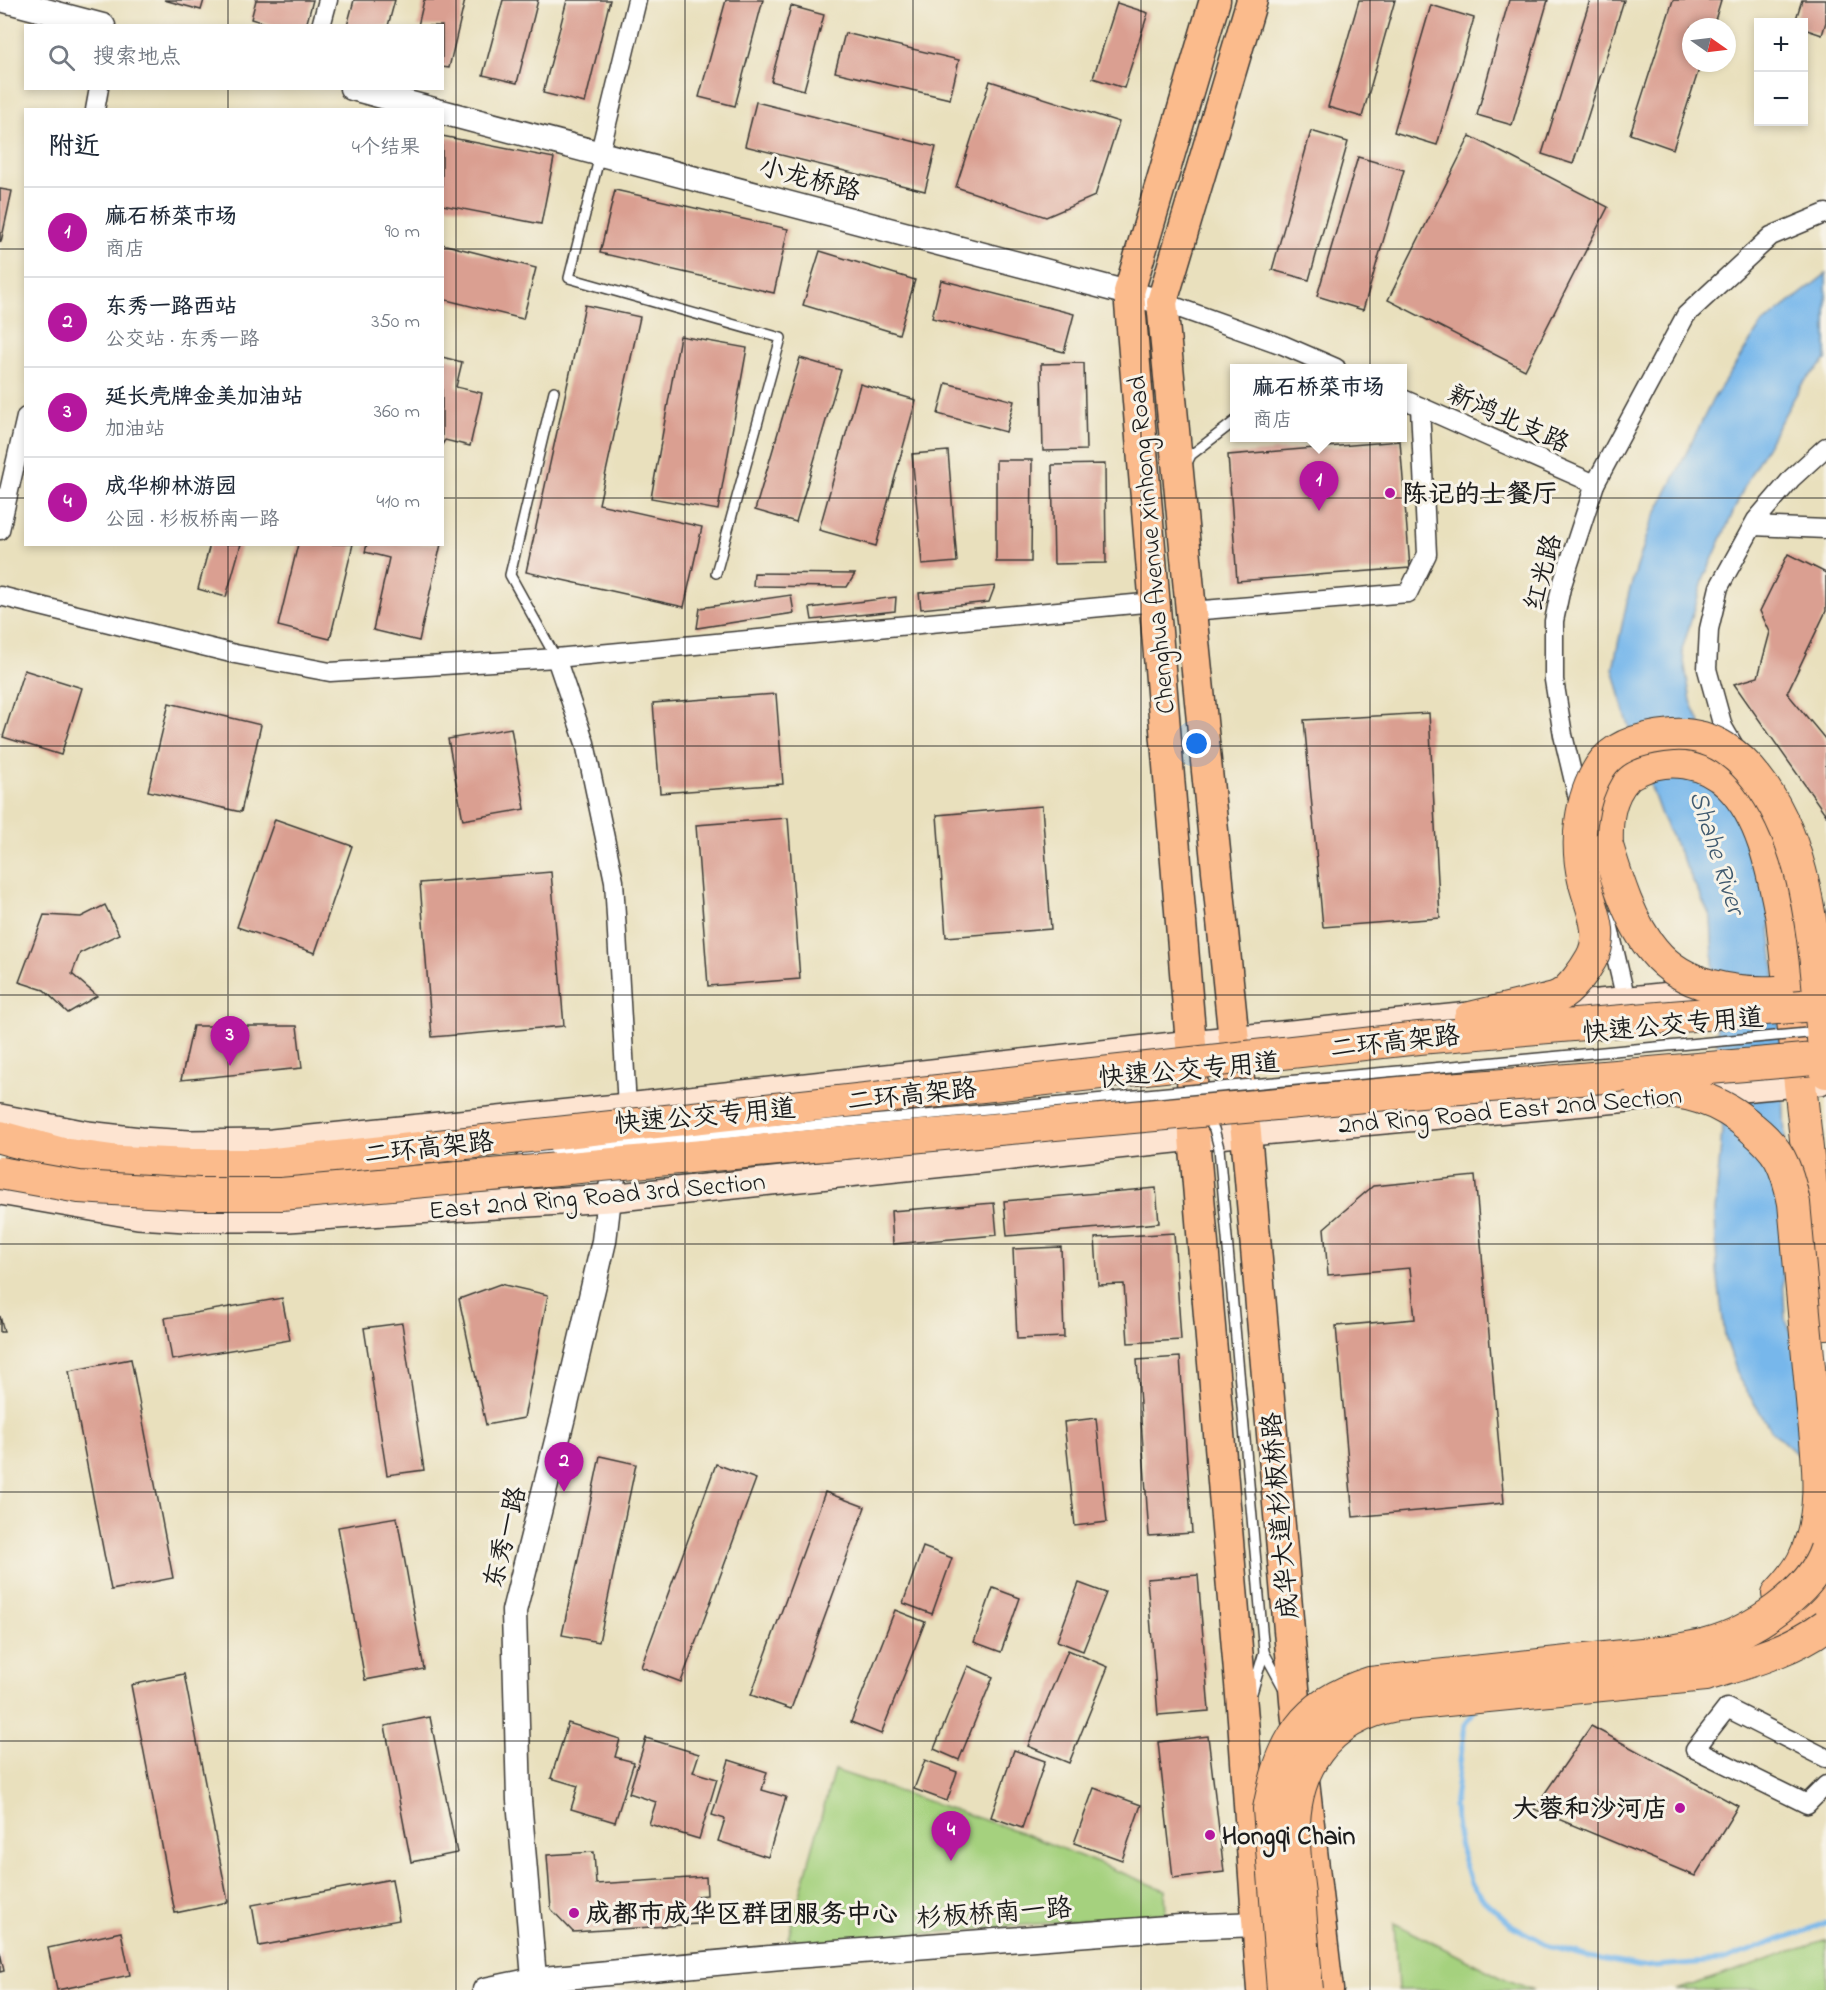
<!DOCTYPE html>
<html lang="zh">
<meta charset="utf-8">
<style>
body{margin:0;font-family:"Indie Flower","LXGW WenKai TC",sans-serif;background:#f2f2f3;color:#1f2937}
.controls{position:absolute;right:18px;top:18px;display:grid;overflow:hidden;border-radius:0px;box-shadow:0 3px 9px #0003}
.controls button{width:54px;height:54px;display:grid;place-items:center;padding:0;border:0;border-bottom:2px solid #e0e1e3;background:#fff;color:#1f2937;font:30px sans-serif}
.compass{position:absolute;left:1682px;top:18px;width:54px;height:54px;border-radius:50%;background:#fff;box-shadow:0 3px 9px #0003;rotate:104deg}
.you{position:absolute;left:1197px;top:744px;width:21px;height:21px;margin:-15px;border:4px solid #fff;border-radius:50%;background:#1a73e8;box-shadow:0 0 0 9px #1a73e833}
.badge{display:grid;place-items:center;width:39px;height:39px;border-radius:50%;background:#b5179e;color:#fff;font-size:20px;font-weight:700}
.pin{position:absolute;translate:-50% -50px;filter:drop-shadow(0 2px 3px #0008)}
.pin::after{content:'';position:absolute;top:32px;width:21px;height:18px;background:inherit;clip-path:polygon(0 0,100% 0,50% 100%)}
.popup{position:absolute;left:1230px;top:364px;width:177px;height:78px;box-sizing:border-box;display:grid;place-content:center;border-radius:0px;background:#fff;filter:drop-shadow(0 2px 4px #0005);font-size:20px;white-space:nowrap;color:#747a83}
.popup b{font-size:22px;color:#1f2937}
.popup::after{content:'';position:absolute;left:50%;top:100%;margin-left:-12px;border:12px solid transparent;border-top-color:#fff}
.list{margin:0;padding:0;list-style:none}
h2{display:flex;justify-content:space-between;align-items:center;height:78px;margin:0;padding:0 24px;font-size:26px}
h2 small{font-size:20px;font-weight:400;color:#747a83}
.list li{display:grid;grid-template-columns:39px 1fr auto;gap:18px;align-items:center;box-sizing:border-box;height:90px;padding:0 24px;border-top:2px solid #e0e1e3}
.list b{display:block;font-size:22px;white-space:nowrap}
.list p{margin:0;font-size:20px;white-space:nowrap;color:#747a83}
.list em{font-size:20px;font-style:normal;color:#747a83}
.icon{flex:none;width:33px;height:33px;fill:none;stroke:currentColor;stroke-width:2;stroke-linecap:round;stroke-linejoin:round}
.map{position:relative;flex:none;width:1826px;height:1990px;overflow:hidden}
.search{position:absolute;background:#fff;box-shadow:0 3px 9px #0003;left:24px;top:24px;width:420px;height:66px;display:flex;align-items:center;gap:15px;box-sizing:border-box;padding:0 21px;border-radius:0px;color:#747a83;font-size:22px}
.panel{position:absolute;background:#fff;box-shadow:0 3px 9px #0003;left:24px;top:108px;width:420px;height:438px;border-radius:0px}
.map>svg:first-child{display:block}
.green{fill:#a5d17e;stroke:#60764d;stroke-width:1.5}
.water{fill:#77b7eb;stroke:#4a6a84;stroke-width:1.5}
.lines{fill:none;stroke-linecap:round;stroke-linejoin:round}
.stream{stroke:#77b7eb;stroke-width:5}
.building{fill:#da9f91}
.service-casing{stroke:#3b3934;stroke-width:12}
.minor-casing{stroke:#3b3934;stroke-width:21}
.tertiary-casing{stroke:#3b3934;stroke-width:27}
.secondary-casing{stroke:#3b3934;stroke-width:30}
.primary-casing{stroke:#3b3934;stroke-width:33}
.trunk-casing{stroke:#3b3934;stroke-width:34}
.service{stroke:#fff;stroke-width:9}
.minor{stroke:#fff;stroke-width:18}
.tertiary{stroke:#fff;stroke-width:24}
.secondary{stroke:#fde4d1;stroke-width:27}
.primary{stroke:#fbbb8c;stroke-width:30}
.trunk{stroke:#fbbb8c;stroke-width:32}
.service-bridge-casing{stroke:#3b3934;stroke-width:12;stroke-linecap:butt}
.trunk-bridge-casing{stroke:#3b3934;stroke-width:34;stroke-linecap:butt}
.service-bridge{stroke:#fff;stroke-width:9}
.trunk-bridge{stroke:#fbbb8c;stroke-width:32}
.grid{fill:none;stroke:#1c1c1c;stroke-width:1.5;stroke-opacity:0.55}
.poi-dot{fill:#b5179e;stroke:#f7f3e8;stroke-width:2}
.labels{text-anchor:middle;stroke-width:6;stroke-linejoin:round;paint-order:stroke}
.street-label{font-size:26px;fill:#1c1c1c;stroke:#f7f3e8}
.poi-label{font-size:26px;font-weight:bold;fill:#1c1c1c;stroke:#f7f3e8;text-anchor:start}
.water-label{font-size:27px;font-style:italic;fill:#405a6f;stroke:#f7f3e8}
</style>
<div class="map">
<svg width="1826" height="1990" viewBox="0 0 1826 1990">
<rect width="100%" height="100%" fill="#f7f3e8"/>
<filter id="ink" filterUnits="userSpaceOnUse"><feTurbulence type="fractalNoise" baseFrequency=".0167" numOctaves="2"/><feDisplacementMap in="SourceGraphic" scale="12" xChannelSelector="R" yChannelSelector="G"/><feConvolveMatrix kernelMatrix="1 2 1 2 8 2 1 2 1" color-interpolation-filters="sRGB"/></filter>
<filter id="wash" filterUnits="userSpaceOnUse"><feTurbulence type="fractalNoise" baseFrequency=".008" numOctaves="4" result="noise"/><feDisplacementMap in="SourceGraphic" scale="24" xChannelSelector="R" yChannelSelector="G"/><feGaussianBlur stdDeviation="1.35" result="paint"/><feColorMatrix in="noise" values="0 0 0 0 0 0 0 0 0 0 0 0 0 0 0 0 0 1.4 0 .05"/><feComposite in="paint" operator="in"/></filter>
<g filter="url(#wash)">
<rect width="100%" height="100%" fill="#e9e0bd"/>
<g class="green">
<path d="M834 1770 1020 1832 1165 1890 1166 1913 814 1943 788 1938Z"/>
<path d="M1394 1923 1502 1978 1534 1990H1398Z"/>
<path d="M1826 1940V1990H1677Z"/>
</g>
<path class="water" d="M1826 274V360L1802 384 1747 481 1704 578 1682 650 1691 701 1766 882 1781 1045 1785 1139 1783 1276 1785 1318 1796 1345 1826 1481 1771 1430 1739 1379 1725 1336 1717 1271 1715 1212 1722 1132 1711 918 1661 815 1625 714 1613 668 1629 592 1650 526 1713 399 1761 325Z"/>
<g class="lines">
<path class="stream" d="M1476 1708 1465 1725 1454 1807 1459 1844 1471 1883 1482 1898 1510 1924 1552 1947 1590 1957 1642 1967 1721 1961 1826 1923"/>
</g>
<g id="blocks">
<g class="building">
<path d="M164 0H204L201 10Z"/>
<path d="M256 0H313L306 26H274L251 19Z"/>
<path d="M354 0H395L388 26H347Z"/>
<path d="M424 0H465L449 68 442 67V26H418Z"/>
<path d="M503 0H538L517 83 483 75Z"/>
<path d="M567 0H610L585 103 543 93Z"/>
<path d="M726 0H763L735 106 699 97Z"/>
<path d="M1359 0H1395L1362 117 1328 107Z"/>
<path d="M1509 0H1548L1512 125 1477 115Z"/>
<path d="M1590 0H1624L1573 164 1542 154Z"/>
<path d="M1673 0H1721L1713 27H1691V63H1701L1673 149 1630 134Z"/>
<path d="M1802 0H1826V22L1822 35 1804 29V22H1795Z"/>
<path d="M1117 3 1148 13 1124 88 1093 78Z"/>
<path d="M1431 5 1474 18 1437 145 1394 132Z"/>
<path d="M791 6 824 15 804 90 771 81Z"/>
<path d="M845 33 959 60 950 99 835 72Z"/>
<path d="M990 81 1119 122 1095 196 1046 217 956 187Z"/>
<path d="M756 102 936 147 925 191 745 146Z"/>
<path d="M1311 131 1348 142 1309 280 1272 270Z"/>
<path d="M442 136 554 158 541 224 442 205Z"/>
<path d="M1470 136 1608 207 1525 370 1388 300Z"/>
<path d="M1358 157 1404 170 1363 310 1317 296Z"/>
<path d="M0 189 12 191 1 242H0Z"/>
<path d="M615 190 788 229 774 293 600 253Z"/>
<path d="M442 244 536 268 523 319 442 299Z"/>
<path d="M820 251 915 280 899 334 803 305Z"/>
<path d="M941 280 1074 314 1064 352 932 318Z"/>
<path d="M585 305 640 317 599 504 702 527 684 607 526 572Z"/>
<path d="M680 336 747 348 718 510 651 498Z"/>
<path d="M442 357 462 362 456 387 482 393 470 446 445 440 442 445Z"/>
<path d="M800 358 841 370 796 522 755 510Z"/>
<path d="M1084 363 1086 450 1043 451 1041 364Z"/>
<path d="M946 383 1014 401 1006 432 938 414Z"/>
<path d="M860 384 916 400 876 546 819 530Z"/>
<path d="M1400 441 1410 568 1237 581 1228 455Z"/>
<path d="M948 451 957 562 922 565 912 454Z"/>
<path d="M996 460H1032L1031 562H996Z"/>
<path d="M1105 464 1106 563 1054 564 1052 465Z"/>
<path d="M210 544H241L226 597 198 589Z"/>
<path d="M298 544H353L330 639 278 626Z"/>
<path d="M367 544H441L419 641 373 630 389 558 365 552Z"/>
<path d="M1788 554 1826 573V611L1787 693 1826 740V815L1734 684 1758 677 1770 632 1760 611Z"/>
<path d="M754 573 855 574 847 587 753 586Z"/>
<path d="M995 586 989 602 921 609 919 593Z"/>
<path d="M791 595 794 613 697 628 700 608Z"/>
<path d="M896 597 895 611 812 620 810 608Z"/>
<path d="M24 670 82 688 61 755 3 737Z"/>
<path d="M776 694 783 784 660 793 653 703Z"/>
<path d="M169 703 261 725 241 812 148 791Z"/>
<path d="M1429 713 1440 918 1323 927 1304 720Z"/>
<path d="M511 728 525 809 463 820 448 739Z"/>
<path d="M1042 806 1051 929 946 937 937 815Z"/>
<path d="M788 818 800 979 708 986 696 825Z"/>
<path d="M275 819 352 846 315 953 237 927Z"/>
<path d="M551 872 564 1026 432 1037 420 883Z"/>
<path d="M105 905 119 934 80 953 72 974 97 996 68 1013 44 990 19 982 44 915 81 917Z"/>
<path d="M193 1026H297L302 1068 181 1080Z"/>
<path d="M1475 1176 1504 1503 1353 1517 1336 1326 1415 1319 1410 1268 1328 1275 1324 1228 1373 1186Z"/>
<path d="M1156 1188 1159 1223 1007 1236 1004 1201Z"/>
<path d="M994 1203 997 1235 893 1244 891 1211Z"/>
<path d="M1174 1233 1181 1340 1128 1343 1124 1284 1098 1285 1095 1238Z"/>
<path d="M1061 1247 1064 1337 1017 1339 1013 1249Z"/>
<path d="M500 1284 548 1295 524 1418 486 1425 459 1299Z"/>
<path d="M282 1298 290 1340 172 1360 165 1318Z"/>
<path d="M0 1316 4 1332H0Z"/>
<path d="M402 1323 424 1470 387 1475 364 1328Z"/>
<path d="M1180 1357 1192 1533 1149 1536 1137 1360Z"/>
<path d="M131 1359 173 1578 111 1590 69 1371Z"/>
<path d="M1096 1418 1107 1522 1075 1526 1064 1422Z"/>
<path d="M600 1456 636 1464 599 1642 562 1635Z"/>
<path d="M716 1464 756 1479 681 1682 641 1667Z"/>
<path d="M825 1492 865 1507 791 1709 751 1695Z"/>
<path d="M397 1517 424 1669 365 1680 338 1527Z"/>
<path d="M923 1547 952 1558 932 1614 903 1603Z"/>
<path d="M1198 1575 1209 1711 1158 1715 1147 1579Z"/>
<path d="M1079 1583 1106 1593 1083 1651 1057 1641Z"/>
<path d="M993 1588 1020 1598 1001 1652 974 1642Z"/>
<path d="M895 1610 925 1622 881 1734 851 1722Z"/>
<path d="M1068 1650 1108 1667 1069 1763 1028 1746Z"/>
<path d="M968 1666 993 1677 959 1760 934 1749Z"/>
<path d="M184 1674 228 1902 175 1913 131 1685Z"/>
<path d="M430 1717 457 1853 411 1862 385 1726Z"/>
<path d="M568 1723 620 1739 615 1757 634 1762 615 1822 571 1809 578 1786 551 1778Z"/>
<path d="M1591 1726 1738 1806 1695 1876 1534 1809Z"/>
<path d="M1208 1736 1224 1872 1173 1878 1158 1742Z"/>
<path d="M646 1738 699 1754 693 1772 717 1779 699 1839 649 1824 656 1802 629 1793Z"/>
<path d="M1014 1750 1045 1761 1022 1828 991 1817Z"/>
<path d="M729 1760 767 1772 762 1790 786 1797 768 1857 718 1841 725 1819 712 1815Z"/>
<path d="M925 1760 957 1772 947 1801 914 1789Z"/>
<path d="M1094 1788 1141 1805 1122 1860 1074 1843Z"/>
<path d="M594 1852 596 1884 706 1877 707 1895 696 1896 698 1924 573 1932 551 1909 547 1855Z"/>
<path d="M392 1879 399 1920 259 1946 252 1905Z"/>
<path d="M121 1932 130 1975 57 1990 48 1948Z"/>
<path d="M0 1952 4 1971 0 1972Z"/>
</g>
</g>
</g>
<g filter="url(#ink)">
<use href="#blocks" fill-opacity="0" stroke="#3b3934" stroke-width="1.5"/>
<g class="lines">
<g class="service-casing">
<g id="service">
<path d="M600 155 569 278 781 338 716 573"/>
<path d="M554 391 510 575 556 658"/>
<path d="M1186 465 1191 455 1235 421"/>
<path d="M1252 1084 1421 1069"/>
<path d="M1219 1148 1264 1652 1252 1693"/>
<path d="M521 1158 555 1150"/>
<path d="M1264 1652 1283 1687"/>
</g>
</g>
<g class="minor-casing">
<g id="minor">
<path d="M321 26 328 0"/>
<path d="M95 110 99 88"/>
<path d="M600 152 637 0"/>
<path d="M1162 302 1283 345 1336 368"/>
<path d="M1403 399 1595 484"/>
<path d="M1753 526 1826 529"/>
<path d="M0 530 26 417"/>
<path d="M0 596 235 654 330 672 556 658 1155 602"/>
<path d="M1191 611 1408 593 1427 554 1420 407"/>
<path d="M556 658 585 743 614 881 627 1107"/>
<path d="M1737 751 1723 727 1707 669 1709 629 1719 587 1756 520 1792 478 1826 447"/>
<path d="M1580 807 1563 735 1554 680V621L1561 588 1595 484 1686 315 1771 236 1826 213"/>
<path d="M1607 919 1626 1000"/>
<path d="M1826 1758 1727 1708 1695 1749 1807 1804 1826 1785"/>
</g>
</g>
<g class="tertiary-casing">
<g id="tertiary">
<path d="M4 0 103 26"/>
<path d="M352 88 434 110"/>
<path d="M442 112 1162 302"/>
<path d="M485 1990 533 1980 781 1957 1181 1927 1257 1924"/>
<path d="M535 1990 519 1800 514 1611 563 1417 604 1241 609 1198 619 1147"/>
</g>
</g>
<g class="secondary-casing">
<g id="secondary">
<path d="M1537 1009 1723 991"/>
<path d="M0 1118 87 1135 140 1141 189 1144 272 1143 627 1107 1191 1044 1490 1014"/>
<path d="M0 1191 138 1215 186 1218H288L609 1198 1194 1137 1820 1081"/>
</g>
</g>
<g class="primary-casing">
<g id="primary">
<path d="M1215 0 1129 292 1191 1044 1194 1137 1243 1719 1262 1990"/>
<path d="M1252 0 1162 302 1191 611 1234 1041 1246 1133 1296 1711 1328 1990"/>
</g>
</g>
<g class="trunk-casing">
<g id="trunk">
<path d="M1607 846C1606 822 1608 796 1626 777 1628 774 1633 772 1637 770 1667 755 1705 760 1730 785 1764 819 1773 874 1782 919L1826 1323"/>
<path d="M0 1137 62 1154 119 1162 192 1165H265L429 1147"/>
<path d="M1778 1594C1787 1584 1797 1573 1803 1561 1826 1515 1818 1459 1813 1411"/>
<path d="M1775 1644 1799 1626 1826 1602"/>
</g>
</g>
<use href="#service" class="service"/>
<use href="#minor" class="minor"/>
<use href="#tertiary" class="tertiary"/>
<use href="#secondary" class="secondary"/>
<use href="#primary" class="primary"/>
<use href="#trunk" class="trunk"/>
<g class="service-bridge-casing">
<g id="service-bridge">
<path d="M1421 1069 1818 1032"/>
<path d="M1206 1117 1214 1129 1219 1148"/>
<path d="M555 1150 1252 1084"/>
</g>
</g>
<g class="trunk-bridge-casing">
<g id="trunk-bridge">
<path d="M1607 846C1617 879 1631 925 1654 951 1683 987 1735 994 1777 992"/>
<path d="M1470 1018C1491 1013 1512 1008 1532 1003 1540 1001 1551 1000 1559 996 1570 991 1585 970 1591 959 1606 933 1590 906 1584 880 1575 843 1580 799 1600 767 1615 744 1648 737 1673 735 1750 730 1790 824 1804 887 1817 947 1820 1010 1826 1072"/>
<path d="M1642 1090C1684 1089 1720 1099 1752 1128 1763 1137 1773 1146 1780 1159 1787 1172 1791 1188 1794 1203L1813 1411"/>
<path d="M429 1147 1419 1038 1826 1004"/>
<path d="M0 1173 79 1187 199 1194H281L1432 1090 1533 1083 1826 1058"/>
<path d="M1283 1990 1269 1809C1282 1742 1302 1704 1370 1683L1670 1651C1683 1649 1695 1647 1707 1644 1750 1633 1812 1593 1826 1549"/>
<path d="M1307 1990C1304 1958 1301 1926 1299 1894 1297 1876 1294 1858 1294 1840 1291 1770 1326 1718 1396 1705L1706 1675C1747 1662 1791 1651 1826 1625"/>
</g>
</g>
<use href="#service-bridge" class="service-bridge"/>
<use href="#trunk-bridge" class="trunk-bridge"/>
</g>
</g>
<path class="grid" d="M228 0V26M456 0V1990M685 0V1990M913 0V1990M1141 0V1990M1370 0V1990M1598 0V1990M228 88V110M0 249H26M442 249H1826M0 498H26M442 498H1826M228 544V1990M0 746H1826M0 995H1826M0 1244H1826M0 1492H1826M0 1741H1826"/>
<g class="poi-dot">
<circle cx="1390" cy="493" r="6"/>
<circle cx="1680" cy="1808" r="6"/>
<circle cx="1210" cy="1835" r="6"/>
<circle cx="574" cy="1913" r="6"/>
</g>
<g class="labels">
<g class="street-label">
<text transform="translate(810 178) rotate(15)" y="9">小龙桥路</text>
<text transform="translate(1509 418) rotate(24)" y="9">新鸿北支路</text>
<text transform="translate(1150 545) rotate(-95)" y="9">Chenghua Avenue Xinhong Road</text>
<text transform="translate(1542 572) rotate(-75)" y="9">红光路</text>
<text transform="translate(1673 1024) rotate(-5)" y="9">快速公交专用道</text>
<text transform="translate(1395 1041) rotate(-6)" y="9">二环高架路</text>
<text transform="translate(1189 1069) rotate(-5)" y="9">快速公交专用道</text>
<text transform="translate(912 1094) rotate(-6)" y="9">二环高架路</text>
<text transform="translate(1510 1109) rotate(-5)" y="9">2nd Ring Road East 2nd Section</text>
<text transform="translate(705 1115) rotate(-5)" y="9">快速公交专用道</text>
<text transform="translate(429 1147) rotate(-6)" y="9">二环高架路</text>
<text transform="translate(597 1195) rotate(-5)" y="9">East 2nd Ring Road 3rd Section</text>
<text transform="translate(1279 1516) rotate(-95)" y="9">成华大道杉板桥路</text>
<text transform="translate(504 1537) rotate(-76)" y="9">东秀一路</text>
<text transform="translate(994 1912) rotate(-4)" y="9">杉板桥南一路</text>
</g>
<g class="poi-label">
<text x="1402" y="502">陈记的士餐厅</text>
<text x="1668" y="1817" text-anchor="end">大蓉和沙河店</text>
<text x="1222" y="1844">Hongqi Chain</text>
<text x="586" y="1922">成都市成华区群团服务中心</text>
</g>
<g class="water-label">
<text transform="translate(1718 852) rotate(72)" y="9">Shahe River</text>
</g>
</g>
</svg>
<div class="controls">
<button>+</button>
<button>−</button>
</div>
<svg class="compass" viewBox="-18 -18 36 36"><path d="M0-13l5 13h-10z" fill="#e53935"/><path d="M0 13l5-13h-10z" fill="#747a83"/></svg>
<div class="you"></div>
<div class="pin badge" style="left:1319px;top:511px">1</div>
<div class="popup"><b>麻石桥菜市场</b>商店</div>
<div class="pin badge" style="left:564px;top:1492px">2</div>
<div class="pin badge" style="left:230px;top:1066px">3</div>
<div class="pin badge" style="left:951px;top:1861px">4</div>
<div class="search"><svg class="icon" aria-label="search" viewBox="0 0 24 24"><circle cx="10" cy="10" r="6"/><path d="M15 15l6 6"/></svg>搜索地点</div>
<section class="panel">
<h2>附近<small>4个结果</small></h2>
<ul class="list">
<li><span class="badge">1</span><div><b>麻石桥菜市场</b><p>商店</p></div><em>90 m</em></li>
<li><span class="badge">2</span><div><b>东秀一路西站</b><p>公交站 · 东秀一路</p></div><em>350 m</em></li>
<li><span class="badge">3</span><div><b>延长壳牌金美加油站</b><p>加油站</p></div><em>360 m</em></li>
<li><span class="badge">4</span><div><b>成华柳林游园</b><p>公园 · 杉板桥南一路</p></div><em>410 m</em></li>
</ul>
</section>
</div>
